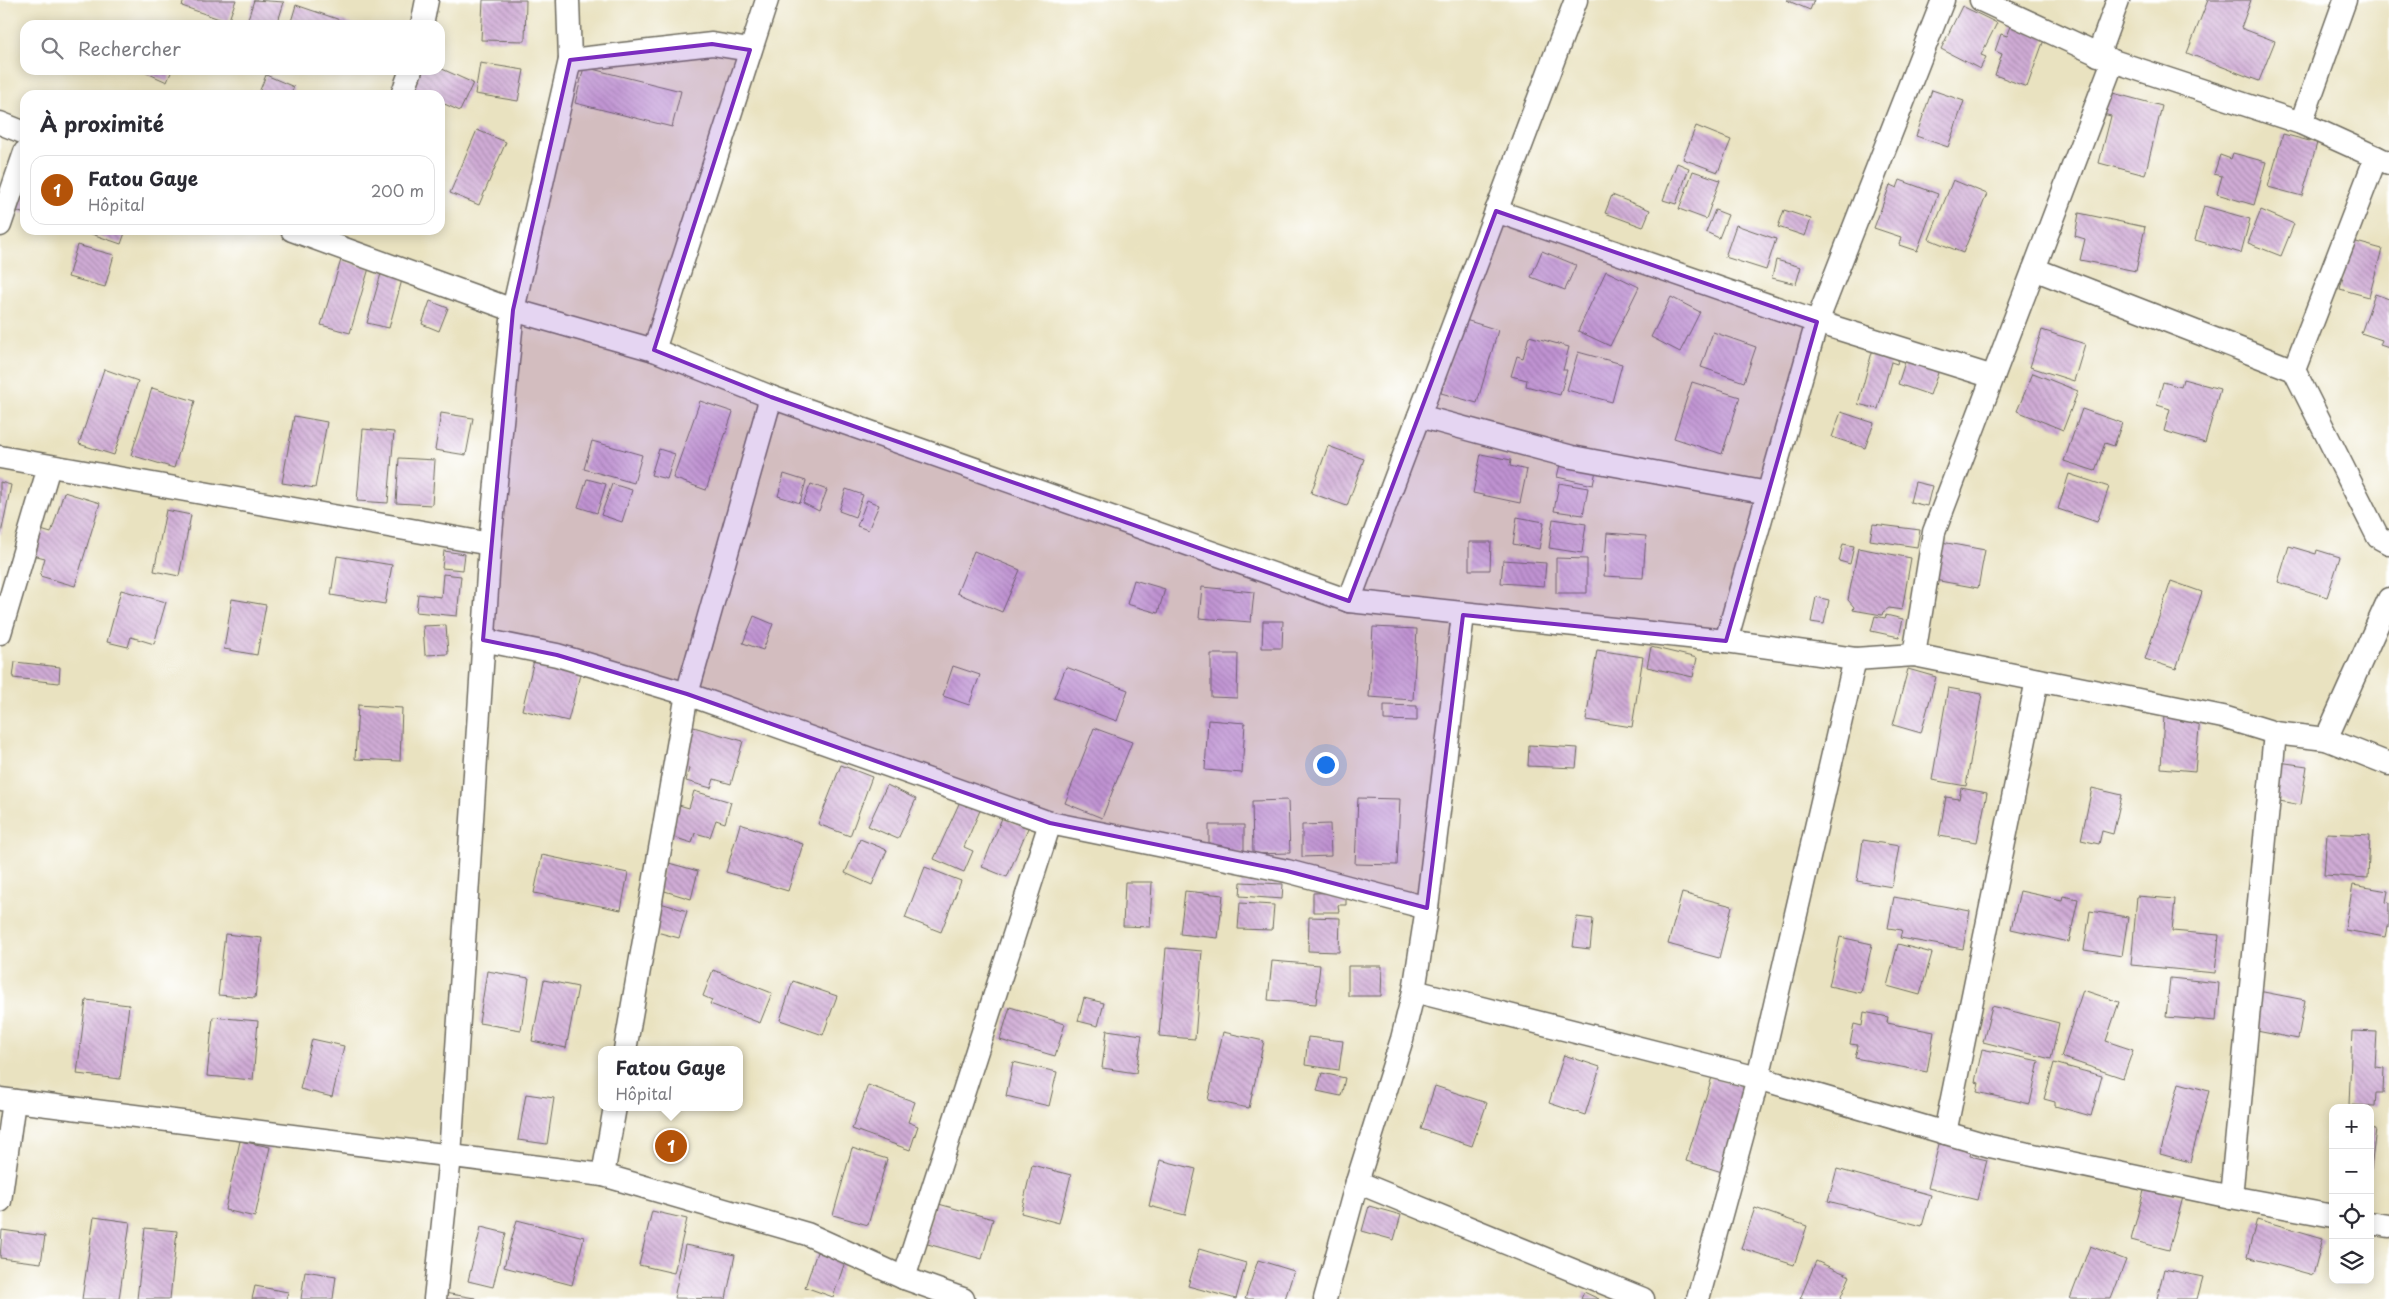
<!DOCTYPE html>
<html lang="fr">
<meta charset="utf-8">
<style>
body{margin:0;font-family:"Playpen Sans",sans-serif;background:#f7f7f7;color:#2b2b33}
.controls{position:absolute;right:15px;bottom:15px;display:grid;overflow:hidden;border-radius:10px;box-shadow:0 2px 12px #0003}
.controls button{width:45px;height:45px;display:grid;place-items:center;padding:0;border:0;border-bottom:1px solid #e1e1e2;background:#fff;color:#2b2b33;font:25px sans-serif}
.you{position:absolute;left:1325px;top:764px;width:18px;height:18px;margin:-12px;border:4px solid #fff;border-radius:50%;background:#1a73e8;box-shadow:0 0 0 8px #1a73e833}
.badge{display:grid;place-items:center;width:32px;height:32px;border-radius:50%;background:#b45309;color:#fff;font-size:16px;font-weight:700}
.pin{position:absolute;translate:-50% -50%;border:2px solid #fff;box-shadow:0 1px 5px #0006}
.popup{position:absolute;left:598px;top:1046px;width:145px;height:65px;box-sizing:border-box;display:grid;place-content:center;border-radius:10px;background:#fff;filter:drop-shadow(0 1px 4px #0005);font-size:16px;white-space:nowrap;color:#7c7c81}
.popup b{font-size:19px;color:#2b2b33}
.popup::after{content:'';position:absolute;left:50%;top:100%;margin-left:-10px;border:10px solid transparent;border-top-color:#fff}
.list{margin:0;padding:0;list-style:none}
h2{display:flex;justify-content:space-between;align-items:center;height:65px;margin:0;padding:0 20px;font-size:21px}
h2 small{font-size:16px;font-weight:400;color:#7c7c81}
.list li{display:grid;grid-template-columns:32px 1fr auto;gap:15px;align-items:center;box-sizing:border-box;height:70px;margin:0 10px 10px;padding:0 10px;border:1px solid #e1e1e2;border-radius:15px}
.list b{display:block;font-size:19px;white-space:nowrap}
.list p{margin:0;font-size:16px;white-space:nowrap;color:#7c7c81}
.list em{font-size:16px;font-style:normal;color:#7c7c81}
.icon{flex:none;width:28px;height:28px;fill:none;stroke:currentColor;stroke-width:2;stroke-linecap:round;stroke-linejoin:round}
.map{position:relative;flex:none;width:2389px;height:1299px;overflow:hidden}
.search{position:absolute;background:#fff;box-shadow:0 2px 12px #0003;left:20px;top:20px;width:425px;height:55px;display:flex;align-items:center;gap:12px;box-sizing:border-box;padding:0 18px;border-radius:15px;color:#7c7c81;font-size:19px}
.panel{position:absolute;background:#fff;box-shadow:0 2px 12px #0003;left:20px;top:90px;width:425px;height:145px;border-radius:15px}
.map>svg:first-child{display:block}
.building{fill:url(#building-back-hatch)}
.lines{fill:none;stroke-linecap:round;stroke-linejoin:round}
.minor-casing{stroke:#6e6b5f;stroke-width:25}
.minor{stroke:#fff;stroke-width:22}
.marked{fill:#7b2cbf;fill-opacity:0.2;stroke:#7b2cbf;stroke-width:4;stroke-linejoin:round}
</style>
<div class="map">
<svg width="2389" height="1299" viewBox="0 0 2389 1299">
<defs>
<pattern id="building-back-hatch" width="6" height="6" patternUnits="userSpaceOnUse" patternTransform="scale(1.25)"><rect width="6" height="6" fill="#d0acd6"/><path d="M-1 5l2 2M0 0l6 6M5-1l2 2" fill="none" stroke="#a98cae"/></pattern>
</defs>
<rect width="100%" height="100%" fill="#fff"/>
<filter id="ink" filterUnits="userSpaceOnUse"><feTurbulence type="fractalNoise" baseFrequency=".02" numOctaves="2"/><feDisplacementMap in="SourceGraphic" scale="10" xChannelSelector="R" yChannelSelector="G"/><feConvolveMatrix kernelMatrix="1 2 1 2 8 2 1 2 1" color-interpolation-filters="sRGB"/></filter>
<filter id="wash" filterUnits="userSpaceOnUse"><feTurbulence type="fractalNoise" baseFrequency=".0096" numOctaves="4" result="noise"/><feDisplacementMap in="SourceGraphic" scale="20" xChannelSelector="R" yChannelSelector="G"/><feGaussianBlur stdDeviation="1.12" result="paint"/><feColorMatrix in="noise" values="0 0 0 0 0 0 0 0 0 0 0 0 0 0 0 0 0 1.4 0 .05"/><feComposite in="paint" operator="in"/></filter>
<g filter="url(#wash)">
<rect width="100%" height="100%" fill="#e9e2c0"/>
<g id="blocks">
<g class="building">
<path d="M184 0H236L228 22 182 6Z"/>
<path d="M254 0 284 2 277 25H246Z"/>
<path d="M483 0H526L525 41 481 40Z"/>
<path d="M1786 0H1814L1810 10Z"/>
<path d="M2208 0H2251L2241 28 2275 41 2259 81 2187 53Z"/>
<path d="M296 5 355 25H290Z"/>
<path d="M1962 6 1997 23 1981 55 1986 57 1980 69 1941 49Z"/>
<path d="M2012 24 2045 37 2027 87 1995 75 2002 54 1995 51 2001 34 2007 36Z"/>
<path d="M480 63 524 70 518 101 475 94Z"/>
<path d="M584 67 681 91 672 127 575 103Z"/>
<path d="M440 68 473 83 460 111 440 102V95H423L408 89 417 70Z"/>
<path d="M140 70H172L167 82Z"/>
<path d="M266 75 294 87 290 95H258Z"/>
<path d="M1932 90 1964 101 1948 147 1916 136Z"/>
<path d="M2109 92 2162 106 2145 175 2099 163 2111 116 2103 114Z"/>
<path d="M1696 126 1731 140 1718 172 1683 159Z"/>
<path d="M477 130 506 142 479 205 450 193Z"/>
<path d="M2283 134 2317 143 2302 196 2268 187Z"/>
<path d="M2233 153 2266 162 2254 205 2217 194 2222 176 2214 174 2220 155 2231 159Z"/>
<path d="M1677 163 1689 168 1676 204 1663 200Z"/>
<path d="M1693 171 1720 180 1706 219 1679 209Z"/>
<path d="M25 175V214L13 210Z"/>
<path d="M1900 180 1938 194 1917 251 1899 245 1901 237 1874 228 1890 185 1897 188Z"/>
<path d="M1953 180 1987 194 1963 253 1929 239Z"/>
<path d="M1612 195 1650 210 1643 227 1605 213Z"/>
<path d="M2204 206 2250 219 2241 253 2195 240Z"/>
<path d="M1715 210 1728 215 1719 238 1706 232Z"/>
<path d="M1784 210 1811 219 1805 236 1778 227Z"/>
<path d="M2261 210 2294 224 2281 256 2248 243Z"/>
<path d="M2079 213 2145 227 2136 271 2080 260 2085 239 2075 236Z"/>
<path d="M1736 225 1776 239 1766 270 1725 257Z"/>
<path d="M87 230H126L121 244 86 232Z"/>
<path d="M2349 240 2382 249 2369 297 2340 289 2343 277 2339 276Z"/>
<path d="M77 245 114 255 105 287 68 277Z"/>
<path d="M1542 251 1576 265 1565 290 1531 277Z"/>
<path d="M341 260 369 268 350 333 321 325Z"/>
<path d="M1776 260 1801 267 1796 284 1772 278Z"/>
<path d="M382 270 403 276 389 328 367 323Z"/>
<path d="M1606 271 1639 287 1610 346 1578 331Z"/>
<path d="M2375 294 2389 299V348L2380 345 2382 340 2361 333Z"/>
<path d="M1671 297 1700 312 1680 352 1651 337Z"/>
<path d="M430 301 448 308 439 331 422 324Z"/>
<path d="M1462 319 1498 330 1477 403 1441 393Z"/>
<path d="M2042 330 2085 344 2074 381 2030 367Z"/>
<path d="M1713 332 1756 347 1744 382 1701 367Z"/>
<path d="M1529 336 1569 347 1563 370H1567L1560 395 1526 386 1527 380 1511 376 1517 356 1523 358Z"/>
<path d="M1874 345 1900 353 1897 364 1891 362 1878 409 1858 404Z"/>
<path d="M1578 352 1622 364 1612 402 1567 390Z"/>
<path d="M1906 359 1939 370 1930 395 1898 384Z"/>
<path d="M104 369 138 381 114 455 79 444Z"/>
<path d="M2033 373 2078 391 2063 430 2017 411Z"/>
<path d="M2183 379 2220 389 2205 443 2164 431 2170 409 2157 405 2163 382 2181 387Z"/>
<path d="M1692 382 1740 397 1722 454 1674 438Z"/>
<path d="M152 388 195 401 174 468 131 455Z"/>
<path d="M700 401 733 412 706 490 673 478Z"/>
<path d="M2082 409 2122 423 2114 446 2105 443 2095 471 2064 461Z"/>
<path d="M1841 412 1874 423 1865 448 1832 437Z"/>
<path d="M441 413 473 418 466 455 435 450Z"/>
<path d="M294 416 327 422 315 488 282 483Z"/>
<path d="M363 429 394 432 388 503 357 501Z"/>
<path d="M592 441 642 455 634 483 584 469Z"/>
<path d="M1328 446 1364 459 1347 506 1311 493Z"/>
<path d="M1564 448 1599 456 1593 485 1557 477Z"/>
<path d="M659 449 675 454 667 479 651 475Z"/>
<path d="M1481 454 1511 460 1510 466 1527 470 1520 503 1473 493Z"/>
<path d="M399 458 435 460 432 505 396 503Z"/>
<path d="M784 474 806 481 800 503 778 496Z"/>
<path d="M2069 474 2109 487 2097 522 2058 509Z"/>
<path d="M587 479 606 484 597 513 578 507Z"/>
<path d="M0 482 11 485 1 534H0Z"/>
<path d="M1915 482 1932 486 1927 506 1910 502Z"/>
<path d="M1559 483 1588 488 1583 515 1554 511Z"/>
<path d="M612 484 632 490 622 522 601 515Z"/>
<path d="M811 484 827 490 819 511 803 503Z"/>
<path d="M846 489 863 495 855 517 839 511Z"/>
<path d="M64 492 100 503 75 586 40 576 45 558 33 555 41 530 51 533Z"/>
<path d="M867 500 879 505 868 530 857 526Z"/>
<path d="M166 510 191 515 179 576 154 571Z"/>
<path d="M1517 517 1544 522 1539 549 1513 544Z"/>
<path d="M1553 519 1586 524 1582 553 1549 548Z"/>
<path d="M1873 524 1920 530 1917 547 1870 540Z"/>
<path d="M1607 533 1646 536 1643 578 1604 576Z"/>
<path d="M1936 541 1985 550 1978 588 1929 579Z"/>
<path d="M1469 542H1491L1490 570H1469Z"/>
<path d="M1843 544 1854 546 1850 564 1839 561Z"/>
<path d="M2289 546 2316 554 2317 550 2340 557 2327 597 2278 582Z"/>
<path d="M1858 548 1911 558 1902 610 1889 608 1883 612 1882 615 1853 610 1854 607 1848 600Z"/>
<path d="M444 551 465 554 463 570 442 568Z"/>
<path d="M974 551 1020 570 1002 612 957 593Z"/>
<path d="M337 556 392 565 385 604 331 595Z"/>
<path d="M1556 558 1587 559V593H1556Z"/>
<path d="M1503 560 1546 563 1544 586 1501 583Z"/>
<path d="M443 574 461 576 457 616 416 612 418 594 441 597Z"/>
<path d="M1134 580 1165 589 1158 613 1127 604Z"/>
<path d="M2171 581 2202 592 2176 669 2145 659Z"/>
<path d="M1202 587 1254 592 1251 622 1199 618Z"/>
<path d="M121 590 166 602 154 644 131 637 128 647 107 642Z"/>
<path d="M1816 597 1829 600 1824 624 1811 622Z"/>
<path d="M232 599 266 605 257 655 224 649Z"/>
<path d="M1886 615 1903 619 1899 637 1871 631 1875 616 1885 618Z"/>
<path d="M754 616 773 624 763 650 743 643Z"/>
<path d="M1263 621H1283L1282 648H1262Z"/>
<path d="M446 625 448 654 425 655 423 626Z"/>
<path d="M1373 627 1417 629 1413 700 1369 697Z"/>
<path d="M1651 647 1697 658 1693 677 1647 667Z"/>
<path d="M1597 650 1643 657 1632 727 1586 720Z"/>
<path d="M1211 654H1238L1237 698 1211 697Z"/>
<path d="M535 656 582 667 568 721 522 710Z"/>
<path d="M15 662 60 667 59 683 13 678Z"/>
<path d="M953 666 980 675 969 705 943 696Z"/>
<path d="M1066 667 1128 690 1117 721 1054 698Z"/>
<path d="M1908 669 1936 677 1921 733 1893 725Z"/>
<path d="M1948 688 1982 694 1966 786 1932 780Z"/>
<path d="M358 705 402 708 400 761 355 759Z"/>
<path d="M1384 705 1417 706V721L1384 720Z"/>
<path d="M2164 715 2200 718 2195 771 2161 768Z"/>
<path d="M1208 720 1245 723 1242 773 1205 770Z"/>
<path d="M690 726 743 741 731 784 714 779 711 788 686 781 689 768 678 765Z"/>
<path d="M1094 728 1132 742 1102 818 1065 803Z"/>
<path d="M1529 745 1578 748 1576 768 1528 766Z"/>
<path d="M2264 760 2307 766 2301 805 2274 800Z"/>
<path d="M841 765 872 777 850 836 818 824Z"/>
<path d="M887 785 916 799 898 839 868 826Z"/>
<path d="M1961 788 1987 793 1977 842 1939 836 1946 797 1959 799Z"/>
<path d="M2092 788 2122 795 2113 834 2102 831 2099 844 2081 840Z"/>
<path d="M694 791 731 802 725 823 716 820 710 837 695 833 692 843 670 836 679 805 689 808Z"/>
<path d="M962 797 982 806 964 847 973 851 964 872 934 859Z"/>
<path d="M1358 798 1400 799 1397 865 1355 864Z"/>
<path d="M1288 800 1290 853 1253 854 1252 801Z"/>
<path d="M1002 818 1028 828 1007 877 982 867Z"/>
<path d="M740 824 803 844 788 891 726 872Z"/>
<path d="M1330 824 1331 856 1302 857V825Z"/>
<path d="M1209 825H1244V851L1209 852Z"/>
<path d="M2327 833 2370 835 2368 878 2324 875Z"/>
<path d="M860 839 887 850 872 885 845 873Z"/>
<path d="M1863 840 1899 846 1892 887 1857 881Z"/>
<path d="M542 855 628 873 621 910 534 893Z"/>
<path d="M665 862 698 871 691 899 658 889Z"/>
<path d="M925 867 961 881 941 932 905 918Z"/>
<path d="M1125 882H1152L1150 927 1123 926Z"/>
<path d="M1241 882 1283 884 1282 899 1240 896Z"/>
<path d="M2353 885 2388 891 2386 902 2389 903V928L2387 927 2385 937 2345 930Z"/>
<path d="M1185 891 1223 895 1218 938 1180 934Z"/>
<path d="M2020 891 2062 900 2063 896 2078 899 2069 942 2011 929Z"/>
<path d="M1346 892V905H1338L1339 912H1313V893Z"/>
<path d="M1682 893 1732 906 1719 958 1668 944Z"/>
<path d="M2137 896 2175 899 2172 931 2219 935 2215 973 2131 965Z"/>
<path d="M1894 897 1970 911 1963 949 1900 938 1902 930 1888 928Z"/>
<path d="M657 902 687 911 679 938 649 930Z"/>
<path d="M1240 903 1274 905 1272 930 1238 929Z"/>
<path d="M2090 911 2128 917 2122 956 2084 950Z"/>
<path d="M1309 917 1340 918 1339 952 1308 951Z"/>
<path d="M1577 917 1593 919 1590 949 1573 947Z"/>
<path d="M225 934 262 938 255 998 218 995Z"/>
<path d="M1840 937 1872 944 1861 993 1829 986Z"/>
<path d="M1898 944 1932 953 1920 995 1887 986Z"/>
<path d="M1166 948 1202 951 1195 1039 1159 1036Z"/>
<path d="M1272 961 1320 965 1316 1004 1268 1000Z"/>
<path d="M1348 966H1382L1381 996H1348Z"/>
<path d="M713 970 772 993 760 1023 710 1004 712 1000 703 996Z"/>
<path d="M487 971 529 978 521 1030 479 1023Z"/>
<path d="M2170 978 2219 983 2216 1021 2166 1017Z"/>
<path d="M544 980 578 987 566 1048 532 1041Z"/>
<path d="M793 981 837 996 823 1035 780 1020Z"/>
<path d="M2248 989 2305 1000 2298 1039 2241 1028Z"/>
<path d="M2083 990 2119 1002 2106 1041 2133 1050 2123 1078 2061 1057Z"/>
<path d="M1084 998 1104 1003 1098 1026 1078 1021Z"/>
<path d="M86 1000 129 1005 120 1079 77 1074Z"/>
<path d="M1992 1006 2059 1023 2051 1059 1983 1042Z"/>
<path d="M1010 1007 1065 1024 1055 1056 1000 1040Z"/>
<path d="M1864 1012 1888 1017 1887 1023 1934 1032 1927 1072 1855 1058 1858 1045 1850 1044 1854 1024 1862 1026Z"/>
<path d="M213 1017 258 1021 253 1080 207 1076Z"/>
<path d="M1107 1030 1142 1035 1136 1073 1102 1068Z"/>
<path d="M2352 1031 2377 1032 2375 1067 2384 1068 2383 1093H2376L2375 1106 2349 1105Z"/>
<path d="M1223 1032 1264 1041 1249 1108 1208 1100Z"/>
<path d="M1308 1037 1343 1041 1339 1070 1305 1065Z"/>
<path d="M312 1039 344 1046 332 1097 300 1089Z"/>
<path d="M1982 1049 2039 1061 2030 1104 1977 1092 1979 1083 1975 1082Z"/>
<path d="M1564 1055 1600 1067 1585 1115 1549 1103Z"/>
<path d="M1013 1062 1057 1072 1049 1106 1006 1096Z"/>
<path d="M2054 1063 2102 1076 2091 1116 2055 1106V1102L2044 1099Z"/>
<path d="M1322 1073 1345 1078 1341 1096 1317 1091Z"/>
<path d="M1712 1077 1752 1089 1722 1172 1686 1161Z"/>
<path d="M2179 1083 2209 1091 2190 1162 2160 1154Z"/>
<path d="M868 1085 915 1102 908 1122 918 1126 910 1150 852 1129Z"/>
<path d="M1435 1086 1487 1103 1472 1146 1421 1129Z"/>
<path d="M526 1094 554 1098 547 1144 518 1140Z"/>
<path d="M2370 1128 2376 1129 2371 1169H2370Z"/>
<path d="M1940 1140 1972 1148 1970 1156 1987 1160 1977 1200 1928 1188Z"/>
<path d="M240 1141 270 1147 255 1217 225 1210Z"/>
<path d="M852 1148 887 1159 868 1225 833 1215Z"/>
<path d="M1160 1160 1196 1169 1185 1215 1149 1206Z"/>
<path d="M1032 1165 1071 1175 1059 1223 1021 1213Z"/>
<path d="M1837 1169 1931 1195 1922 1226 1828 1201Z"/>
<path d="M2145 1187 2183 1197 2169 1250 2131 1240Z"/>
<path d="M935 1203 993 1219 982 1259 924 1243Z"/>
<path d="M1369 1206 1401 1215 1394 1240 1362 1231Z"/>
<path d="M1755 1208 1807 1226 1794 1265 1741 1248Z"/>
<path d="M652 1211 687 1219 674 1273 639 1265Z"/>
<path d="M94 1217 130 1222 119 1299H82Z"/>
<path d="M2257 1219 2323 1238 2313 1275 2247 1257Z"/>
<path d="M517 1220 584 1237 572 1285 504 1267Z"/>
<path d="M481 1227 506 1233 493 1287 468 1281Z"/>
<path d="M145 1228 177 1231 170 1299H137Z"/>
<path d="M2 1230 45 1236 41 1263 0 1258Z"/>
<path d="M685 1245 735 1255 726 1299 674 1298Z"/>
<path d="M2090 1246 2126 1260 2111 1299H2070Z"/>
<path d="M1199 1249 1246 1263 1236 1299 1188 1286Z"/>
<path d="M817 1252 845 1262 833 1297 805 1287Z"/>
<path d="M1258 1260 1294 1271 1285 1299H1245Z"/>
<path d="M1816 1261 1850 1276 1840 1299H1800Z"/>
<path d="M2164 1269 2203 1277 2197 1299H2157Z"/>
<path d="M305 1271 336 1276 333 1299H301Z"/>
<path d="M255 1286 288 1292 286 1299H252Z"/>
<path d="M1584 1292 1599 1299H1581Z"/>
<path d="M444 1293 475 1298V1299H443Z"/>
</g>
</g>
</g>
<g filter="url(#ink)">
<use href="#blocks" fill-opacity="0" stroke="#6e6b5f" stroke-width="1"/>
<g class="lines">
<g class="minor-casing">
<g id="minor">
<path d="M1981 0 2113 61 2301 123 2389 163"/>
<path d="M422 25 427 0"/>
<path d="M2098 55 2118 0"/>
<path d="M570 60 712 44 750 50"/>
<path d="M402 95 411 70"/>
<path d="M0 123 25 133"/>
<path d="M2301 123 2345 0"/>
<path d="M1496 211 1817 322 1993 377"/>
<path d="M0 225 25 152"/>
<path d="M292 230 513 310 654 350 771 397 1349 601 1726 641 1855 659 1914 655 2223 717 2275 733 2326 739 2389 764"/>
<path d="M2034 269 2294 370 2378 537 2389 543"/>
<path d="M654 350 767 0"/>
<path d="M2294 370 2376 157"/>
<path d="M1419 416 1572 457 1768 493"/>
<path d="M0 457 490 544"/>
<path d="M1349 601 1576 0"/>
<path d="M0 633 49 467"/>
<path d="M483 640 557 655 687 694 1050 823 1287 871 1427 908"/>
<path d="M1726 641 1817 322 1943 0"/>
<path d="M1914 655 1934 532 2113 61"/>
<path d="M2326 739 2389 599"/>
<path d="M1414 991 1758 1078 1990 1146 2231 1197 2333 1216"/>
<path d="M625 1050 687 694 771 397"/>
<path d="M0 1099 603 1175 807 1234 904 1278 963 1299"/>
<path d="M1945 1133 2037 680"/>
<path d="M603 1175 615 1107"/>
<path d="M1357 1182 1643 1299"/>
<path d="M2231 1197 2275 733"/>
<path d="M0 1201 14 1101"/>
<path d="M2370 1223 2389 1226"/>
<path d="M904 1278 1050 823"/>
<path d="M435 1299 450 1156 490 544 513 310 570 60 568 0"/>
<path d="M1325 1299 1357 1182 1402 1039 1414 991 1427 908 1463 615"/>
<path d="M1698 1299 1758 1078 1855 659"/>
</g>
</g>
<use href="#minor" class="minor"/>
</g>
</g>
<path class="marked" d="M712 44 750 50 654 350 771 397 1349 601 1496 211 1817 322 1726 641 1463 615 1427 908 1287 871 1050 823 687 694 557 655 483 640 513 310 570 60Z"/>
</svg>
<div class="controls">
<button>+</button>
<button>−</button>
<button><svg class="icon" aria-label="locate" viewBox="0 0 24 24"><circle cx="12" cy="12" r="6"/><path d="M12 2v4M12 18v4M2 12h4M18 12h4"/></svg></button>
<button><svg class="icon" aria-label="layers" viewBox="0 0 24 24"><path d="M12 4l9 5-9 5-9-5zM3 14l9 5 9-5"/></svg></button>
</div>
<div class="you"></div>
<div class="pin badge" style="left:671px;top:1146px">1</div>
<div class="popup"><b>Fatou Gaye</b>Hôpital</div>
<div class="search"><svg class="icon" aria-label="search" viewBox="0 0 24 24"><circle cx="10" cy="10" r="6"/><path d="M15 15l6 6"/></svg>Rechercher</div>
<section class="panel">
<h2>À proximité<small></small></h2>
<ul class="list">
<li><span class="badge">1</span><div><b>Fatou Gaye</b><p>Hôpital</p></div><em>200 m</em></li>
</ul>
</section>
</div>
